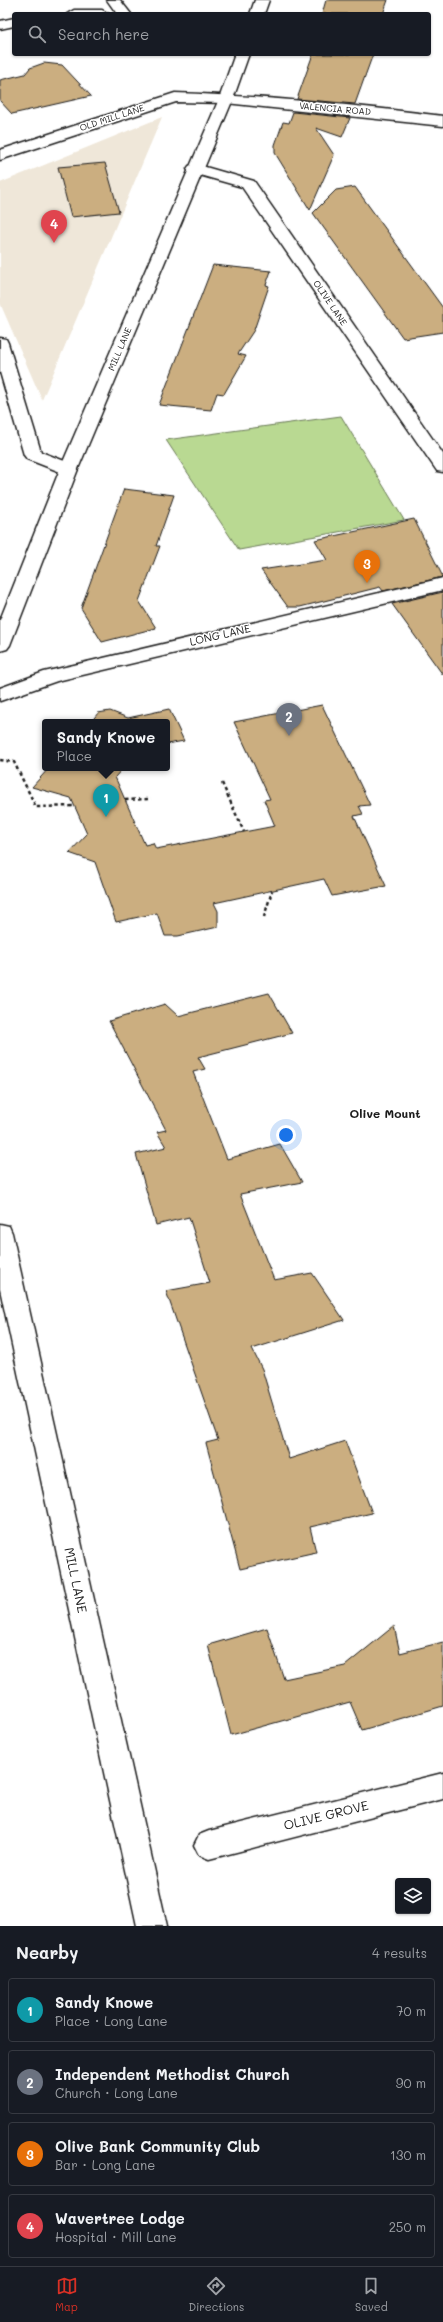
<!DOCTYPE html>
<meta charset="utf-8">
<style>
body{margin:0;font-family:Mali,sans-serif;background:#20242c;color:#f1f3f6}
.controls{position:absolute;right:12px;bottom:12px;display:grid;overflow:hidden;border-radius:4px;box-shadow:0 1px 3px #0004}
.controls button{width:36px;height:36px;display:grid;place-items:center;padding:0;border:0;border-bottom:1px solid #363941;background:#171b24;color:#f1f3f6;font:20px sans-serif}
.you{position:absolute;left:286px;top:1135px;width:14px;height:14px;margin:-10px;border:3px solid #fff;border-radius:50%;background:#1a73e8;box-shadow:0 0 0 6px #1a73e833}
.badge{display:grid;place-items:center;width:26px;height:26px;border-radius:50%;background:#d93025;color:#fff;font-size:13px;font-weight:700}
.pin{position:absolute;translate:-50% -33px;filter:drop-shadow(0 1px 2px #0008)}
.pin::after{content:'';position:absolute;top:21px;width:14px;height:12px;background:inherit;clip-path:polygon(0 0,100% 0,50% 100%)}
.popup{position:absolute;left:42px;top:719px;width:128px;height:52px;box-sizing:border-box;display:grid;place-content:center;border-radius:4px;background:#171b24;filter:drop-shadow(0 1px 3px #0005);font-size:13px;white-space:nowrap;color:#9ea1a6}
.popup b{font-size:15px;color:#f1f3f6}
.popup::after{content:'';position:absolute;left:50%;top:100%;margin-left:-8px;border:8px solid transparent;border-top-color:#171b24}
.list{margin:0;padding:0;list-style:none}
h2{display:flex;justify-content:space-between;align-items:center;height:52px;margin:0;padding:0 16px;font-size:17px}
h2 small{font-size:13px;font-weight:400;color:#9ea1a6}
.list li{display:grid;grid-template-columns:26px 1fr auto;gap:12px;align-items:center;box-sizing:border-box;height:64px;margin:0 8px 8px;padding:0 8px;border:1px solid #363941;border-radius:4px}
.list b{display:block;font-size:15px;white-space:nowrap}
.list p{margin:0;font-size:13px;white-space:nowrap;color:#9ea1a6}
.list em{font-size:13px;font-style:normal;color:#9ea1a6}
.icon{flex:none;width:22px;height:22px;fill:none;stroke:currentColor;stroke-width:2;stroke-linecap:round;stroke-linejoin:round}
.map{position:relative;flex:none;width:443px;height:1926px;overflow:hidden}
.search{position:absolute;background:#171b24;box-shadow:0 1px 3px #0004;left:12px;right:12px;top:12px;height:44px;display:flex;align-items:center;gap:10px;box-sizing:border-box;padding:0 14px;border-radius:4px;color:#9ea1a6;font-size:15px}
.sheet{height:340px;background:#171b24}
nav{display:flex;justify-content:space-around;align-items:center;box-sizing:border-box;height:56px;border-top:1px solid #363941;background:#171b24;font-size:11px;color:#9ea1a6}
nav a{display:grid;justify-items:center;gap:2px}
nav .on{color:#d93025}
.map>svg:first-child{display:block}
.built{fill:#efe7d9}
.green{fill:#b9d992;stroke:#6a7a57}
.building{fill:#cbae80;stroke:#1c1c1c}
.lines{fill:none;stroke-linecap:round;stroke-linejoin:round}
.lane-casing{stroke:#1c1c1c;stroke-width:3}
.street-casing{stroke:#1c1c1c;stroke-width:3}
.secondary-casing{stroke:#1c1c1c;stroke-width:3}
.path{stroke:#1c1c1c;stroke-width:2.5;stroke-dasharray:3.5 3;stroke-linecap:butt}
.lane{fill:#fff;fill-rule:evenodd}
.street{fill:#fff;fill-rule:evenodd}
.secondary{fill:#fff;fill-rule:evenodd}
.labels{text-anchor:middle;stroke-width:3;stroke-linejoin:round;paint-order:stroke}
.far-street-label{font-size:9px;fill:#1c1c1c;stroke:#fff}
.street-label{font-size:11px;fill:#1c1c1c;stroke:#fff}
.neighbourhood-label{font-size:12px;font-weight:bold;fill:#1c1c1c;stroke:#fff}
.near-street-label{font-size:13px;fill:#1c1c1c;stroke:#fff}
</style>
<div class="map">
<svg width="443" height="1926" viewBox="0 0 443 1926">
<rect width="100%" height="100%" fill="#fff"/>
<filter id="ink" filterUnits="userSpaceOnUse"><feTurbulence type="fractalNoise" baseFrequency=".025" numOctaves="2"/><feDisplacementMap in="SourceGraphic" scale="8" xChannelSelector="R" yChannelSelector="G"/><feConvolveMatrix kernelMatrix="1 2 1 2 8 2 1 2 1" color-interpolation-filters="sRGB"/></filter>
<g filter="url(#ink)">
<path class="built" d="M162 117 42 400 0 303V183Z"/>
<path class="green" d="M341 416 404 520 239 550 166 440Z"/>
<g class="building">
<path d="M326 0H388L383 14H322Z"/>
<path d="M313 54H373L355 104 297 99Z"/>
<path d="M44 63 62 65 91 96 12 114 0 101V80L25 74 30 68Z"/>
<path d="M293 112 350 118 342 137 316 128 334 155 310 210 275 153V145L283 122 289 123Z"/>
<path d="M105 163 119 212 71 217 58 167Z"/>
<path d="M355 187 443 308V332L403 338 313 213 336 190Z"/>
<path d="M213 265 271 271 266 285 269 286 254 330 238 354 246 356 224 394 217 393 211 410 159 405Z"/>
<path d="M124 489 174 495 156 546H160L139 601 156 628 102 642 81 608Z"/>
<path d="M414 519 443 577 383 591 380 587 300 607H288L261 570 327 560 315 540Z"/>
<path d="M443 592V675L392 604Z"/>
<path d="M322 705 370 805 359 806 363 814 354 816 386 886 332 896 324 879 214 903 218 911V927L178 936H165L157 913 116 922 95 862 69 853 87 834 71 798 32 787 49 768H123L115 777 145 845 153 843 156 849 275 826 264 800 270 799 234 722Z"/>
<path d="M169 709 184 741 167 744V722H91L98 713 110 711 128 718Z"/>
<path d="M269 993 292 1033 198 1057 205 1069 193 1072 227 1159 280 1144 302 1182 240 1194 274 1280 312 1273 344 1320 252 1349 262 1369 289 1459 345 1441 372 1513 310 1527 316 1552 240 1569 206 1443 218 1440 166 1291 210 1283 189 1217 156 1225 136 1154 166 1147 157 1132 166 1130 109 1021 165 1004 178 1016Z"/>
<path d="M394 1626 400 1653 443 1642V1706L362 1730 350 1702 231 1735 208 1645 267 1628 284 1679 345 1666Z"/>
</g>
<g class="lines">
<g class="lane-casing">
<g id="lane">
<path d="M107 0H120L131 14H117Z"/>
<path d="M74 10H102L109 14H67Z"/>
<path d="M14 18V26L0 29V21Z"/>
</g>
</g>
<g class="street-casing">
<g id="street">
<path d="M175 93C264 96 354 105 443 116V126L226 103 176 102 0 160V150Z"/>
<path d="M195 164 254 181 443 454V472L437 471 242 187 189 172 187 169 189 166Z"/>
<path d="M0 338 6 339 8 343 41 452 75 465 78 469 75 473H63L27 459 24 455 0 372Z"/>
<path d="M443 578V590L57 681 0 701V688L44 672Z"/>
<path d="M443 1773V1799L209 1859 199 1855 194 1845 199 1835 209 1831Z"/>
</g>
</g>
<g class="secondary-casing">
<g id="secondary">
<path d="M255 0H269L264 14H250Z"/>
<path d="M235 54H249L233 99 78 469 10 645 7 649 0 651V620L60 469 219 99Z"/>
<path d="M0 1224 9 1226 12 1233 167 1926H137L0 1289Z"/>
</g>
</g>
<g class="path">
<path d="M0 760 14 762 36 807 75 806"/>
<path d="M222 783 244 832"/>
<path d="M125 800 151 799"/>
<path d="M264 917 272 891"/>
</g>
<use href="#lane" class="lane"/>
<use href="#street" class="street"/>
<use href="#secondary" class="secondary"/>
</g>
</g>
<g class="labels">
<g class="far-street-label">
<text transform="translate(335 109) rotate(5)" y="3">VALENCIA ROAD</text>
<text transform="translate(112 118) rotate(-18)" y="3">OLD MILL LANE</text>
<text transform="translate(330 303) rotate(56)" y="3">OLIVE LANE</text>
<text transform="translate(120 349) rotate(-67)" y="3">MILL LANE</text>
</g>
<g class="street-label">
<text transform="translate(220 635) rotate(-13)" y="4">LONG LANE</text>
</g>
<g class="neighbourhood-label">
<text x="385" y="1118">Olive Mount</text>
</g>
<g class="near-street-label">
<text transform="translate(76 1580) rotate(78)" y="5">MILL LANE</text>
<text transform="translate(326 1815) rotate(-14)" y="5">OLIVE GROVE</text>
</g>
</g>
</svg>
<div class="controls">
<button><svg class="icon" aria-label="layers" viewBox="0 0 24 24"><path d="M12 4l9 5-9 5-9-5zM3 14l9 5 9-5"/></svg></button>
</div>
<div class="you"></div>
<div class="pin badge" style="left:106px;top:817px;background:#0f9aa8">1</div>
<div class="popup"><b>Sandy Knowe</b>Place</div>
<div class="pin badge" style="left:289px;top:736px;background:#6b7280">2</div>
<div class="pin badge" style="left:367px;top:583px;background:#e8710a">3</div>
<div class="pin badge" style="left:54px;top:243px;background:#e0444e">4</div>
<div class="search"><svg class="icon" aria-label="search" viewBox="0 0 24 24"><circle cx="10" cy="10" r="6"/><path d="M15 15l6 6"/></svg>Search here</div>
</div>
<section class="sheet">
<h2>Nearby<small>4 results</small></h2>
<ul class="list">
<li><span class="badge" style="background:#0f9aa8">1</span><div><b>Sandy Knowe</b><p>Place · Long Lane</p></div><em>70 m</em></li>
<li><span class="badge" style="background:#6b7280">2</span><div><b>Independent Methodist Church</b><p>Church · Long Lane</p></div><em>90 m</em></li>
<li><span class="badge" style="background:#e8710a">3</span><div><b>Olive Bank Community Club</b><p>Bar · Long Lane</p></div><em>130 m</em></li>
<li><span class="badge" style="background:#e0444e">4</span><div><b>Wavertree Lodge</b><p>Hospital · Mill Lane</p></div><em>250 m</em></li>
</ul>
</section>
<nav>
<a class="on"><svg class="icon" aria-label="map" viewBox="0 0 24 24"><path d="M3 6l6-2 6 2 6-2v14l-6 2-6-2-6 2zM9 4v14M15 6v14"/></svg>Map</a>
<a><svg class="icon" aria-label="directions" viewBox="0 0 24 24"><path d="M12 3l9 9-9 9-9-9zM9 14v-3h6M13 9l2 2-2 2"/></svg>Directions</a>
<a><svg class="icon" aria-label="saved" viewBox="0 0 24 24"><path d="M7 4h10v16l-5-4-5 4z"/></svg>Saved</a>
</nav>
